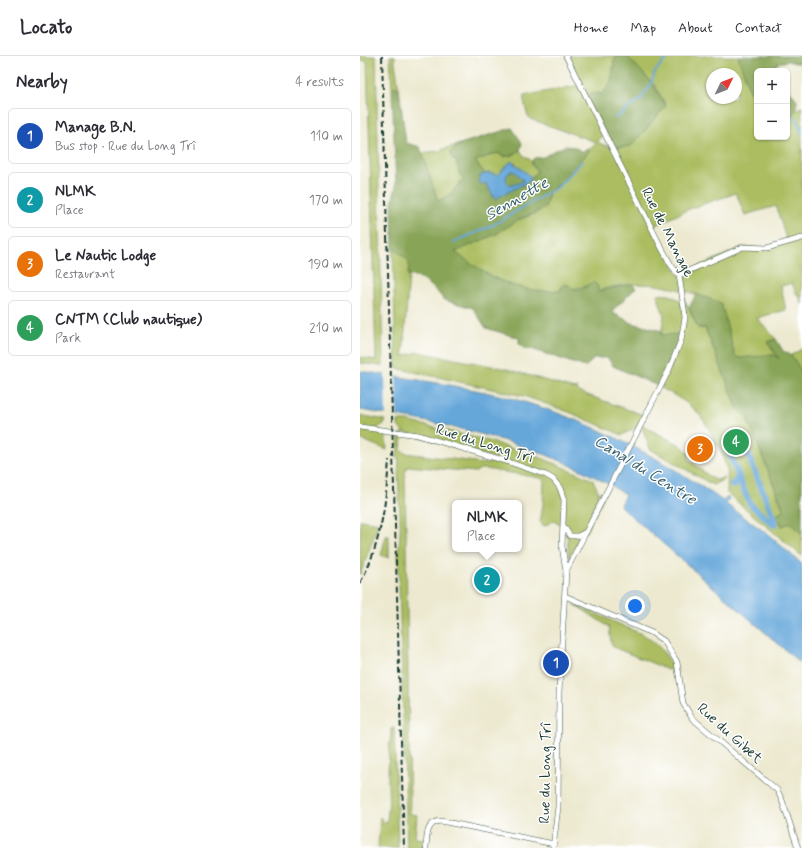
<!DOCTYPE html>
<meta charset="utf-8">
<style>
body{margin:0;font-family:Mynerve,sans-serif;background:#f7f7f7;color:#2b2b33}
.controls{position:absolute;right:12px;top:12px;display:grid;overflow:hidden;border-radius:6px;box-shadow:0 1px 3px #0004}
.controls button{width:36px;height:36px;display:grid;place-items:center;padding:0;border:0;border-bottom:1px solid #e1e1e2;background:#fff;color:#2b2b33;font:20px sans-serif}
.compass{position:absolute;left:346px;top:12px;width:36px;height:36px;border-radius:50%;background:#fff;box-shadow:0 1px 3px #0004;rotate:47deg}
.you{position:absolute;left:275px;top:550px;width:14px;height:14px;margin:-10px;border:3px solid #fff;border-radius:50%;background:#1a73e8;box-shadow:0 0 0 6px #1a73e833}
.badge{display:grid;place-items:center;width:26px;height:26px;border-radius:50%;background:#0f766e;color:#fff;font-size:13px;font-weight:700}
.pin{position:absolute;translate:-50% -50%;border:2px solid #fff;box-shadow:0 1px 4px #0006}
.popup{position:absolute;left:92px;top:444px;width:70px;height:52px;box-sizing:border-box;display:grid;place-content:center;border-radius:6px;background:#fff;filter:drop-shadow(0 1px 3px #0005);font-size:13px;white-space:nowrap;color:#7c7c81}
.popup b{font-size:15px;color:#2b2b33}
.popup::after{content:'';position:absolute;left:50%;top:100%;margin-left:-8px;border:8px solid transparent;border-top-color:#fff}
.list{margin:0;padding:0;list-style:none}
h2{display:flex;justify-content:space-between;align-items:center;height:52px;margin:0;padding:0 16px;font-size:17px}
h2 small{font-size:13px;font-weight:400;color:#7c7c81}
.list li{display:grid;grid-template-columns:26px 1fr auto;gap:12px;align-items:center;box-sizing:border-box;height:56px;margin:0 8px 8px;padding:0 8px;border:1px solid #e1e1e2;border-radius:6px}
.list b{display:block;font-size:15px;white-space:nowrap}
.list p{margin:0;font-size:13px;white-space:nowrap;color:#7c7c81}
.list em{font-size:13px;font-style:normal;color:#7c7c81}
.map{position:relative;flex:none;width:442px;height:792px;overflow:hidden}
header{display:flex;align-items:center;gap:24px;box-sizing:border-box;height:56px;padding:0 20px;background:#fff;border-bottom:1px solid #e1e1e2}
header strong{font-size:19px}
nav{display:flex;gap:22px;margin-inline-start:auto;font-size:14px}
main{display:flex}
aside{flex:1;background:#fff}
.map>svg:first-child{display:block}
.green{fill:#abbd60;stroke:#657d4a;fill-rule:evenodd}
.forest{fill:#88a456;stroke:#547045}
.water{fill:#66a7da;stroke:#427287;fill-rule:evenodd}
.pier{fill:#ede9d0}
.lines{fill:none;stroke-linecap:round;stroke-linejoin:round}
.stream{stroke:#66a7da;stroke-width:2}
.canal{stroke:#66a7da;stroke-width:6}
.minor-casing{stroke:#3e574b;stroke-width:6}
.minor{stroke:#fff;stroke-width:5}
.rail{stroke:#1f3d34;stroke-width:2;stroke-dasharray:6 3;stroke-linecap:butt}
.labels{text-anchor:middle;stroke-width:3;stroke-linejoin:round;paint-order:stroke}
.street-label{font-size:15px;fill:#1f3d34;stroke:#fff}
.water-label{font-size:16px;font-style:italic;fill:#38626e;stroke:#fff}
</style>
<header>
<strong>Locato</strong>
<nav><a>Home</a><a>Map</a><a>About</a><a>Contact</a></nav>
</header>
<main>
<aside>
<h2>Nearby<small>4 results</small></h2>
<ul class="list">
<li><span class="badge" style="background:#1a4fb4">1</span><div><b>Manage B.N.</b><p>Bus stop · Rue du Long Trî</p></div><em>110 m</em></li>
<li><span class="badge" style="background:#0f9aa8">2</span><div><b>NLMK</b><p>Place</p></div><em>170 m</em></li>
<li><span class="badge" style="background:#e8710a">3</span><div><b>Le Nautic Lodge</b><p>Restaurant</p></div><em>190 m</em></li>
<li><span class="badge" style="background:#2e9e5b">4</span><div><b>CNTM (Club nautique)</b><p>Park</p></div><em>210 m</em></li>
</ul>
</aside>
<div class="map">
<svg width="442" height="792" viewBox="0 0 442 792">
<rect width="100%" height="100%" fill="#fff"/>
<filter id="ink" filterUnits="userSpaceOnUse"><feTurbulence type="fractalNoise" baseFrequency=".025" numOctaves="2"/><feDisplacementMap in="SourceGraphic" scale="8" xChannelSelector="R" yChannelSelector="G"/><feConvolveMatrix kernelMatrix="1 2 1 2 8 2 1 2 1" color-interpolation-filters="sRGB"/></filter>
<filter id="wash" filterUnits="userSpaceOnUse"><feTurbulence type="fractalNoise" baseFrequency=".012" numOctaves="4" result="noise"/><feDisplacementMap in="SourceGraphic" scale="16" xChannelSelector="R" yChannelSelector="G"/><feGaussianBlur stdDeviation="0.9" result="paint"/><feColorMatrix in="noise" values="0 0 0 0 0 0 0 0 0 0 0 0 0 0 0 0 0 1.4 0 .05"/><feComposite in="paint" operator="in"/></filter>
<g filter="url(#wash)">
<rect width="100%" height="100%" fill="#ede9d0"/>
<g class="green">
<path d="M0 0H16L23 310 0 307V301L16 304 7 5H0Z"/>
<path d="M30 0H35V7L39 33 35 30 32 33Z"/>
<path d="M206 0H258L254 4 252 26 242 38 238 37 245 78 238 85 239 87 252 92 271 90 306 50 295 30 266 0H378L397 57V81H427C427 68 428 56 442 51V248L439 239H437L432 227 421 230 426 254 397 262 416 283 408 286 420 305 414 299 379 302 375 300 361 247C321 232 280 220 238 235L233 227C221 232 215 234 202 230L200 235C154 237 131 222 94 196L136 178 158 164 177 157 187 145 189 136 205 124 236 86 170 63 167 58 163 40 220 29ZM352 18H376V42H352ZM376 137 385 159 416 150 427 186 407 192 383 191 319 219 292 171 329 153Z"/>
<path d="M103 87 95 91 91 101 97 107 103 123 91 138 78 145 62 97 78 95Z"/>
<path d="M160 94 163 99 172 105V109L177 115 171 124 170 120 155 107 145 110 138 119 129 117 125 118 115 105 137 97 145 101Z"/>
<path d="M33 192 50 205 43 300 58 296 147 313 214 333 217 332 219 336 286 360 281 369 322 390 329 398V404L354 424 361 423 365 419 363 424 353 429 290 393 281 369 262 379 209 356 164 340 36 312Z"/>
<path d="M297 238 309 239 324 246V243L338 272H345L378 353 387 362 424 455 416 459 422 470 430 467 442 478V500L367 437C367 434 368 416 367 414 363 398 348 367 336 355 326 345 312 338 300 331L322 278 301 279 304 260Z"/>
<path d="M442 293V318L431 299Z"/>
<path d="M0 359 25 364 24 368 17 372 25 378 27 394 0 383Z"/>
<path d="M38 365H47L129 385 184 403 233 424 242 444 226 476 221 479 209 503 207 478 203 469 193 465 184 470 180 466 183 449 184 424 181 422 126 413H120L116 416 48 410 45 416 50 758 57 759 55 782 64 783 66 792H47L38 495C44 464 36 434 39 403L37 402 39 379 43 376 38 370ZM43 376 145 405 117 408 115 406 45 397 41 393Z"/>
<path d="M0 464 19 467 0 519Z"/>
<path d="M26 480H29V502L21 499Z"/>
<path d="M214 548 284 579C301 590 307 599 316 617L253 591 251 587 249 571Z"/>
<path d="M34 671 38 792H18L20 761 26 768C30 751 28 738 28 721 28 705 30 689 31 673Z"/>
</g>
<g class="forest">
<path d="M258 0 268 1C283 17 296 30 306 50L271 90 252 92 227 43 231 37 242 38C252 28 253 18 254 4Z"/>
<path d="M378 0H442V7H435L428 5 418 7C414 14 405 15 397 15V37L394 39H391Z"/>
<path d="M35 30 39 33 46 87 60 91 78 145 91 138 103 123C98 118 99 114 97 108 96 103 91 101 90 96L103 87 152 72 162 87 160 94C151 102 148 101 137 97L115 105 125 118 121 120 135 143 156 131 166 128 177 115 172 109V105L174 102 184 101 193 95 205 90 215 91 222 96 227 92 230 94 205 124 189 136 185 152 158 164 136 178 95 196C131 222 154 237 200 235L204 228 209 229 211 233H221L233 226 238 230V235L272 228 276 232 253 254V257L272 267 302 275 301 279 322 278 300 331 253 310 248 302H235L225 311 171 293 166 294 159 288V282L126 272 113 252 84 244C75 232 64 221 48 219L49 205 33 192 32 147 36 130 32 33Z"/>
<path d="M427 34 431 36 437 44 436 54 427 65Z"/>
<path d="M154 115 163 124 162 127 149 130 146 126 147 118Z"/>
<path d="M336 238 361 247 375 300 379 302 414 299 419 303 408 286 416 283 423 295C434 299 437 308 442 318V478L430 467 422 470 416 459 424 455 387 362 378 353 345 272H338L329 252Z"/>
</g>
<g class="water">
<path d="M151 105 170 120 171 124 135 143 126 127 121 128 118 126 121 119 129 117 138 119ZM151 115H154L163 124 162 126 149 130C145 124 145 119 151 115Z"/>
<path d="M0 315C45 322 90 328 134 338 216 357 294 397 363 445L367 440 369 442 366 448 409 479 442 508V604L439 606 260 450 265 438C185 388 92 368 0 354Z"/>
</g>
<path class="pier" d="M25 317 36 318 37 361 26 360Z"/>
<g class="lines">
<g class="stream">
<path d="M435 60 442 77"/>
<path d="M255 62 281 43 291 28 295 16 302 7 312 0"/>
<path d="M94 186 133 169 198 131 222 105"/>
</g>
<path class="canal" d="M370 384 380 387 383 386 414 463V469L390 448 380 425 374 430 372 429 379 421 365 388Z"/>
</g>
</g>
<g filter="url(#ink)">
<g class="lines">
<g class="minor-casing">
<g id="minor">
<path d="M319 219 383 191 407 192 442 182"/>
<path d="M0 371 58 379 146 405 186 419 193 423 200 432 204 444 202 490 206 515 199 636 198 751 193 792"/>
<path d="M204 471 210 480H218L226 476"/>
<path d="M206 515 309 314 321 284 325 262 324 252 319 219 311 209 299 187 206 0"/>
<path d="M205 540 292 577 304 585 317 606 323 647 332 662 417 734 422 744 438 792"/>
<path d="M66 792C67 780 66 766 81 765L194 788"/>
</g>
</g>
<use href="#minor" class="minor"/>
<g class="rail">
<path d="M22 0 44 792"/>
<path d="M0 527C21 489 26 447 29 404"/>
</g>
</g>
</g>
<g class="labels">
<g class="street-label">
<text transform="translate(308 176) rotate(63)" y="5">Rue de Manage</text>
<text transform="translate(125 387) rotate(17)" y="5">Rue du Long Trî</text>
<text transform="translate(370 677) rotate(42)" y="5">Rue du Gibet</text>
<text transform="translate(185 717) rotate(-89)" y="5">Rue du Long Trî</text>
</g>
<g class="water-label">
<text transform="translate(156 142) rotate(-30)" y="6">Sennette</text>
<text transform="translate(286 413) rotate(32)" y="6">Canal du Centre</text>
</g>
</g>
</svg>
<div class="controls">
<button>+</button>
<button>−</button>
</div>
<svg class="compass" viewBox="-18 -18 36 36"><path d="M0-13l5 13h-10z" fill="#e53935"/><path d="M0 13l5-13h-10z" fill="#7c7c81"/></svg>
<div class="you"></div>
<div class="pin badge" style="left:196px;top:607px;background:#1a4fb4">1</div>
<div class="pin badge" style="left:127px;top:524px;background:#0f9aa8">2</div>
<div class="popup"><b>NLMK</b>Place</div>
<div class="pin badge" style="left:340px;top:393px;background:#e8710a">3</div>
<div class="pin badge" style="left:376px;top:386px;background:#2e9e5b">4</div>
</div>
</main>
